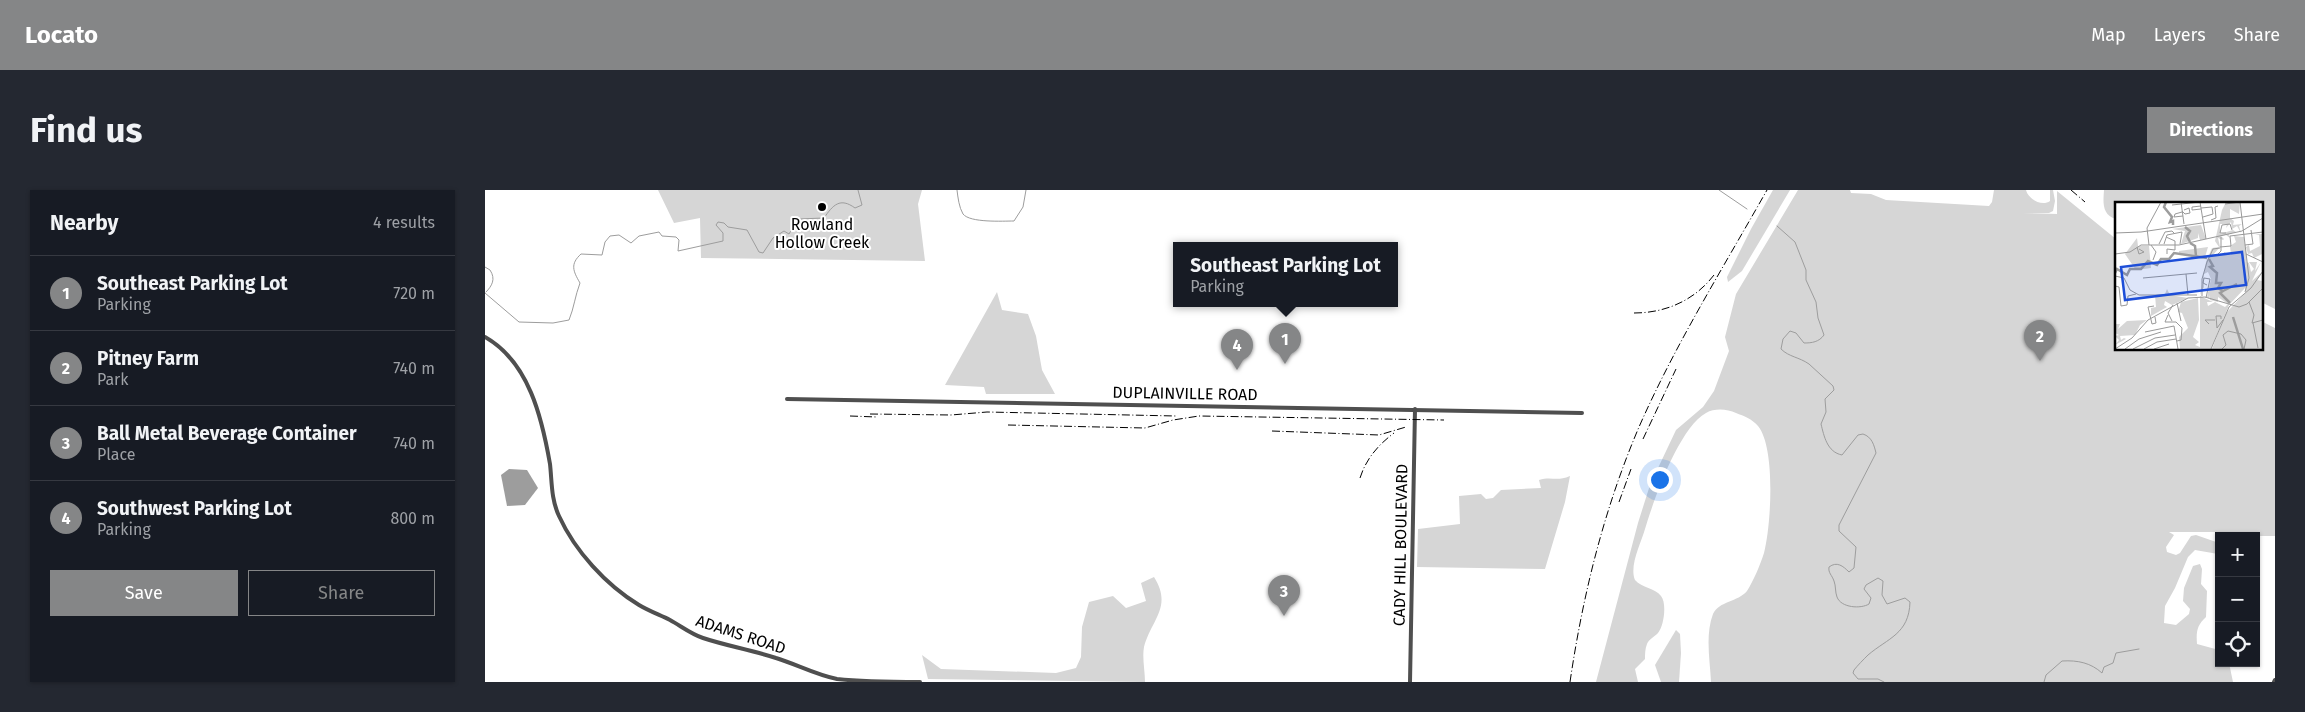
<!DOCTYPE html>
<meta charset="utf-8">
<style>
body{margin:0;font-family:"Fira Sans",sans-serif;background:#242831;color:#f1f3f6}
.controls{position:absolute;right:15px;bottom:15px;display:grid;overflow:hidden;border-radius:0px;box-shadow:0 1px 4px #0004}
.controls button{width:45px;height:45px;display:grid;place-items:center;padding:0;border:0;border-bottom:1px solid #363941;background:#171b24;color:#f1f3f6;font:25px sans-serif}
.you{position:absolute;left:1174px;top:289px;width:18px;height:18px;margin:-12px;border:4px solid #fff;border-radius:50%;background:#1a73e8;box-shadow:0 0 0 8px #1a73e833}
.badge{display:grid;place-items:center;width:32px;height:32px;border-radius:50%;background:#858687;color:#fff;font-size:16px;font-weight:700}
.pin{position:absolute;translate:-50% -41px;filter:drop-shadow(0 1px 2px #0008)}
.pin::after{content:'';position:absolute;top:26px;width:18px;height:15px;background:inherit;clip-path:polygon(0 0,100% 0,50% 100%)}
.popup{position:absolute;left:688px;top:52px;width:225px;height:65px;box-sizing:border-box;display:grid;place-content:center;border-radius:0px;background:#171b24;filter:drop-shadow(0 1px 4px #0005);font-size:16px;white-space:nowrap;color:#9ea1a6}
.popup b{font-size:19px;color:#f1f3f6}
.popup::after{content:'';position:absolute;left:50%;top:100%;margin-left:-10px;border:10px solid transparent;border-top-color:#171b24}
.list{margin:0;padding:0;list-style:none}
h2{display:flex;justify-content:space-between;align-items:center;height:65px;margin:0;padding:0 20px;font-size:21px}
h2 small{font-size:16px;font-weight:400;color:#9ea1a6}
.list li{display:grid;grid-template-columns:32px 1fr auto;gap:15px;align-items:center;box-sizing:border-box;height:75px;padding:0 20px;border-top:1px solid #363941}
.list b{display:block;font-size:19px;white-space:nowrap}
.list p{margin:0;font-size:16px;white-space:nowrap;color:#9ea1a6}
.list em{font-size:16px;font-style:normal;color:#9ea1a6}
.actions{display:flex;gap:10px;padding:15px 20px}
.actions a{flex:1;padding:11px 0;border:1px solid #858687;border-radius:0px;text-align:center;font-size:18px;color:#858687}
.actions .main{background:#858687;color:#fff}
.icon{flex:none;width:28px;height:28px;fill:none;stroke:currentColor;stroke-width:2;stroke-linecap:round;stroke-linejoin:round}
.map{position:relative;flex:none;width:1790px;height:492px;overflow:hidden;border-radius:0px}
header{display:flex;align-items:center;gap:30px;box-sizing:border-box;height:70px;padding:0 25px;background:#858687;color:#fff}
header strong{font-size:24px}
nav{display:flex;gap:28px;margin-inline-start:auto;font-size:18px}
.intro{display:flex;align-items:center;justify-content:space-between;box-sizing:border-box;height:120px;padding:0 30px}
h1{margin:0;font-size:35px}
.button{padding:12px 22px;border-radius:0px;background:#858687;color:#fff;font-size:18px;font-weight:700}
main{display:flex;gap:30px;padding:0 30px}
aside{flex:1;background:#171b24;border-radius:0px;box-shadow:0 1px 4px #0004}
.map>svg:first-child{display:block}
.green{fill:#d6d6d6}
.water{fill:#9d9d9d}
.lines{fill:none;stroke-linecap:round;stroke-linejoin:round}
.stream{stroke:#9d9d9d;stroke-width:1}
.tertiary{stroke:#4f4f4f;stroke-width:4}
.rail{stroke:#000;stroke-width:1;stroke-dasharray:8 2.5 1 2.5;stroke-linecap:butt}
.poi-dot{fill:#000;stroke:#fff;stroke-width:2}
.labels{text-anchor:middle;stroke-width:4;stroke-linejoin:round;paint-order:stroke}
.poi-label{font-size:16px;fill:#000;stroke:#fff}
.street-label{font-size:16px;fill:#000;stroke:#fff}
.inset-river{fill:none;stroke:#9d9d9d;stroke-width:2.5}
.inset-road{fill:none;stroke:#999;stroke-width:1}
.view{fill:#1d4ed8;fill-opacity:0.15;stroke:#1d4ed8;stroke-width:2.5}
.inset-edge{fill:none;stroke:#000;stroke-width:2.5}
</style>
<header>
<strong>Locato</strong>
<nav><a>Map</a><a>Layers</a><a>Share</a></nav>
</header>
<div class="intro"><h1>Find us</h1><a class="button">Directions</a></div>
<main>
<aside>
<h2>Nearby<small>4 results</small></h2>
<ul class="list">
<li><span class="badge">1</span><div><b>Southeast Parking Lot</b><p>Parking</p></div><em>720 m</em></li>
<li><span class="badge">2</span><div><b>Pitney Farm</b><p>Park</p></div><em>740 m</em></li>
<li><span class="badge">3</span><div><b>Ball Metal Beverage Container</b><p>Place</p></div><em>740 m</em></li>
<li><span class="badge">4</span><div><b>Southwest Parking Lot</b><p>Parking</p></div><em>800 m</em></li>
</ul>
<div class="actions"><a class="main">Save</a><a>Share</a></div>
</aside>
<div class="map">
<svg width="1790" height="492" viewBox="0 0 1790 492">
<rect width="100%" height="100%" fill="#fff"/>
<g class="green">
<path d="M173 0H437L433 14 440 71 216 68 215 28 189 33Z"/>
<path d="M1288 0H1305L1257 81 1243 92 1242 87 1266 39Z"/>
<path d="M1313 0H1365L1366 3 1386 4 1401 10 1504 16 1507 12 1509 0H1541C1543 9 1557 17 1565 11V0H1568L1570 11 1568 21 1564 23H1537L1572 24V1L1631 49V159H1776V131L1790 138V346H1747L1749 342H1684L1689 345 1681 357 1682 362 1691 365 1695 363 1706 346 1711 345 1734 353 1733 364 1710 360 1703 367 1690 398 1680 416 1679 433 1691 435 1704 424 1705 419 1698 411 1699 398 1708 376 1715 374 1717 379 1716 394 1722 401 1721 427C1712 435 1711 442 1712 454L1734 460V473H1744L1748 492H1226C1225 470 1220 445 1228 424 1234 411 1253 412 1262 401 1269 390 1275 375 1279 363 1286 336 1291 258 1273 236 1267 229 1259 226 1251 223 1242 219 1230 218 1221 223 1194 238 1169 309 1160 339 1156 353 1144 376 1150 390 1157 398 1170 398 1176 406 1182 413 1179 436 1173 443 1169 447 1164 449 1162 454 1160 459 1160 464 1160 469L1150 479 1153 492H1111L1153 333 1165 295 1191 240 1218 217 1229 201 1244 161 1240 147 1251 104Z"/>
<path d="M1619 0H1790V119L1776 112V14H1631V29C1617 25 1618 13 1619 0Z"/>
<path d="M512 102 517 120 543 124 551 146 557 180 570 204H501L499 197 460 195Z"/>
<path d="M1085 286 1080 312 1060 379 932 377 933 339 975 334 974 306 996 304 1001 309 1008 308 1016 300 1056 298 1054 290C1067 286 1071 292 1085 286Z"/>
<path d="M669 387C688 417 666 430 659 457 657 467 660 481 660 492L443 489 437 465 456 479 571 483 591 478 596 467 597 437 604 412 628 406 641 418 661 411 656 393Z"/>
<path d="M1191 440 1195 444 1196 463 1194 492H1176L1170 475Z"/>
</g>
<path class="water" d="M24 279 42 280 53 298 40 315 22 316 16 285Z"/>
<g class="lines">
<g class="stream">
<path d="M472 0C473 8 474 17 478 24 485 33 518 31 529 31L538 17 541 0"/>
<path d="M1234 0 1262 19"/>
<path d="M1292 36 1310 52 1321 80V90L1331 112 1333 128 1339 145C1334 152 1327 153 1319 153L1311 143 1305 141 1298 149 1296 159C1304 167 1314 167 1324 174 1332 181 1340 189 1348 196L1349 200 1340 209 1341 222 1336 234C1339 246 1342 262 1357 265L1373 245 1378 244C1387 247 1389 255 1391 263L1354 335V341L1371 357 1369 378 1364 382C1358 376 1352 371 1344 377 1343 383 1347 385 1349 391 1351 396 1350 402 1352 407 1356 418 1376 419 1384 414L1386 408 1379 399 1381 395 1393 388 1398 391 1397 405 1402 414 1420 408 1425 412C1424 444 1403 448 1383 465 1378 470 1373 475 1369 480L1368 483 1373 489H1393L1399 492"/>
<path d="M0 77 5 80C11 89 7 96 1 102"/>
<path d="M0 103 34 132 68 133 84 130C89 118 90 106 95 93 88 81 85 74 96 64L117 65 120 52 125 46 134 45 146 53 154 46 174 42 177 46 191 47 194 50 193 61 238 51V43L231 35 233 32 239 33 243 37 262 40 274 62 278 63 288 48 299 41 304 44 313 29 339 28C348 15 355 7 370 18L377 15 373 0"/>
<path d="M1559 492 1561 485 1577 471C1593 470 1606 473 1617 483L1619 477 1628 473 1631 463 1654 459"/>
</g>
<g class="tertiary">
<path d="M0 147C44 172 57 228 65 274 67 292 66 309 74 326 90 361 121 395 154 415 164 421 175 425 185 430 196 436 206 444 218 448 242 456 267 460 291 468 311 474 331 485 352 489 379 492 408 492 435 492"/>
<path d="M302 209 1097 223"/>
<path d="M925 492 930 219"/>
<path d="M1789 492 1790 490"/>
</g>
<g class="rail">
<path d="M1586 0 1600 12"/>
<path d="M1149 123C1180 123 1209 111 1229 85"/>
<path d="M385 224 466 225 502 222 691 226"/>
<path d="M365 226 392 227"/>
<path d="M523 235 660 238 688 230 714 226 959 230"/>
<path d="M787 241 894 245 921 237"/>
<path d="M1158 249 1191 179"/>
<path d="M875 288C881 269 893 255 909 243"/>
<path d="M1134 312 1146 279"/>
<path d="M1085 492C1098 404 1119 319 1154 237 1190 155 1238 78 1282 0"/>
</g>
</g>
<circle class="poi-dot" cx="337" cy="17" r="5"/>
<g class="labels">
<g class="poi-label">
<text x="337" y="40">Rowland<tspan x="337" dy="18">Hollow Creek</tspan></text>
</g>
<g class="street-label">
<text transform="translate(700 203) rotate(1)" y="6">DUPLAINVILLE ROAD</text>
<text transform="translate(915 355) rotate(-89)" y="6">CADY HILL BOULEVARD</text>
<text transform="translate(256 444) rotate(18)" y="6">ADAMS ROAD</text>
</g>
</g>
<g transform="translate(1630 12)">
<rect width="148" height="148" fill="#fff"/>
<path d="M118 0 125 1 124 12 115 7V16L105 17 115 16 119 19 118 23 127 22 124 24 126 31 122 24 117 27 116 20 111 26 112 22H105V32L118 28 121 30 114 32 115 36 111 33 106 34 109 37 108 38 103 36 105 45 98 53H108L109 50 134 61 136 70 139 67 134 60H142L140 69 146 60 137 79 147 70 142 78 147 79V147H97L111 111 131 90 130 86 114 103 96 147H65L64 135 73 126 67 111 63 110 66 100 83 96 84 118 78 135 84 140 80 143 85 145V94L98 100H92L93 104 100 100 110 105 113 102 103 95V100L95 98 94 93V97L92 95 96 77 93 70 89 72V85L85 93 91 60 97 46 104 45 100 39 107 8 110 2ZM86 23 91 37 85 38 83 31V36L66 42 70 29 57 27ZM140 32H147V52L139 56 137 51 133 52 131 45 134 43 135 49 145 44 144 33ZM119 34 129 35 132 60 116 53 115 44 121 40ZM22 36 23 44H34L36 66 21 68 10 52ZM93 45 90 55 64 52V49ZM52 87 55 93 73 96 57 103 50 99 49 103 52 105 36 114V106L41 105 40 93 50 92ZM32 118 25 123 20 133 5 134 6 138 9 136 11 137 0 143 4 138 0 134 4 133 0 131V122H5L3 127 12 119Z" fill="#d6d6d6"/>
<path class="inset-river" d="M51 0 49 5 57 15 55 20 58 19V23M70 25 75 29 72 34 75 40M75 41 80 44 81 54M94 57 98 64 95 65 102 71 101 81H106L103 86 108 89 105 91 115 101M0 71 2 67 12 73 15 67H26L33 59 42 63 46 57H54L59 51 92 56M108 89 122 82M118 115 128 147"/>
<path class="inset-road" d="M66 0 69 22M85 0 91 37M125 0 134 76 130 90M110 2 125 0M57 3 85 0M86 4 77 5V8L86 7M86 6 97 5 98 12 88 15M67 9 70 12 75 11 74 6 69 8M67 10 60 12 59 15 68 14M96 18 101 16 100 5 103 4M0 31 26 30 148 12M111 31H105L107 23 115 22 117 28M115 34 148 30M51 35 60 39V48L52 47V52M44 42 50 30 57 29 60 32M49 42 52 33 67 30 65 42M34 43 32 26 46 0M36 43 41 50 38 58M130 43 138 42 136 28M22 45 24 52 29 50 24 47M105 45 116 44 115 34M0 52 15 50 26 43H64L127 29 148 16M131 52 148 60M102 53 106 49V35M71 72 73 93M0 74 9 76 15 88 24 93H82M28 76 82 71M0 84 4 85 6 104 12 103 13 94 21 92M87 94V77L92 60 98 47 105 46M91 96 95 77 89 76 88 81 92 83M134 100 139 113 137 121 148 118M62 101 66 119M39 104 33 105 37 122 41 121 40 115M53 113 50 120H61L67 126 66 138 62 139M106 117V114H101L102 126 108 118M57 119 53 111 58 103M138 121 143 146M94 122 90 118H100M30 130 59 124 63 147M0 147 17 136 33 118 73 96 90 95 124 105 132 102 148 86M10 147 24 137 46 130M18 147 40 136 60 133M29 147 42 140 61 137M39 147 54 142M96 147 114 105 136 86 148 69M107 147 111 143 108 133 113 129 126 132 131 138 129 147"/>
<path class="view" d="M127 50 131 83 10 98 6 65Z"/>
<rect width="148" height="148" class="inset-edge"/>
</g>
</svg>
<div class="controls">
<button>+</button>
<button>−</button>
<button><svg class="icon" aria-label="locate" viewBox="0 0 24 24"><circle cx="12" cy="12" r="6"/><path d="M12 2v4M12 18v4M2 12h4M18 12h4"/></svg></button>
</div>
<div class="you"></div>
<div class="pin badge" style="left:800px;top:174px">1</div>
<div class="popup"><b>Southeast Parking Lot</b>Parking</div>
<div class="pin badge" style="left:1555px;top:171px">2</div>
<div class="pin badge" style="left:799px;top:426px">3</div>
<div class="pin badge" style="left:752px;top:180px">4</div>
</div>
</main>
